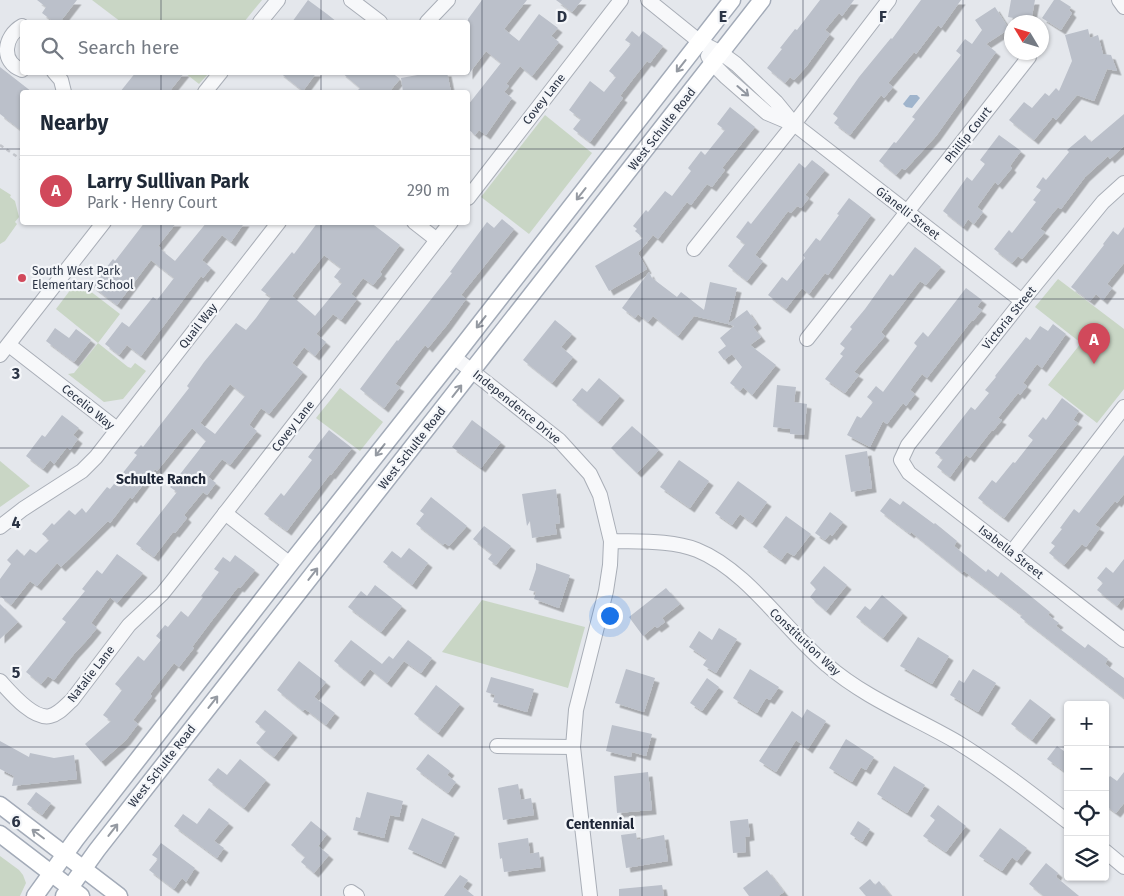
<!DOCTYPE html>
<meta charset="utf-8">
<style>
body{margin:0;font-family:"Fira Sans",sans-serif;background:#f6f6f7;color:#1f2937}
.controls{position:absolute;right:15px;bottom:15px;display:grid;overflow:hidden;border-radius:5px;box-shadow:0 1px 4px #0004}
.controls button{width:45px;height:45px;display:grid;place-items:center;padding:0;border:0;border-bottom:1px solid #e0e1e3;background:#fff;color:#1f2937;font:25px sans-serif}
.compass{position:absolute;left:1004px;top:15px;width:45px;height:45px;border-radius:50%;background:#fff;box-shadow:0 1px 4px #0004;rotate:308deg}
.you{position:absolute;left:609px;top:615px;width:18px;height:18px;margin:-12px;border:4px solid #fff;border-radius:50%;background:#1a73e8;box-shadow:0 0 0 8px #1a73e833}
.badge{display:grid;place-items:center;width:32px;height:32px;border-radius:50%;background:#d1495b;color:#fff;font-size:16px;font-weight:700}
.pin{position:absolute;translate:-50% -41px;filter:drop-shadow(0 1px 2px #0008)}
.pin::after{content:'';position:absolute;top:26px;width:18px;height:15px;background:inherit;clip-path:polygon(0 0,100% 0,50% 100%)}
.list{margin:0;padding:0;list-style:none}
h2{display:flex;justify-content:space-between;align-items:center;height:65px;margin:0;padding:0 20px;font-size:21px}
h2 small{font-size:16px;font-weight:400;color:#747a83}
.list li{display:grid;grid-template-columns:32px 1fr auto;gap:15px;align-items:center;box-sizing:border-box;height:70px;padding:0 20px;border-top:1px solid #e0e1e3}
.list b{display:block;font-size:19px;white-space:nowrap}
.list p{margin:0;font-size:16px;white-space:nowrap;color:#747a83}
.list em{font-size:16px;font-style:normal;color:#747a83}
.icon{flex:none;width:28px;height:28px;fill:none;stroke:currentColor;stroke-width:2;stroke-linecap:round;stroke-linejoin:round}
.map{position:relative;flex:none;width:1124px;height:896px;overflow:hidden}
.search{position:absolute;background:#fff;box-shadow:0 1px 4px #0004;left:20px;top:20px;width:450px;height:55px;display:flex;align-items:center;gap:12px;box-sizing:border-box;padding:0 18px;border-radius:5px;color:#747a83;font-size:19px}
.panel{position:absolute;background:#fff;box-shadow:0 1px 4px #0004;left:20px;top:90px;width:450px;height:135px;border-radius:5px}
.map>svg:first-child{display:block}
.green{fill:#c9d6c5}
.water{fill:#9fb4cc}
.building{fill:#bbc0ca;fill-rule:evenodd;filter:url(#shadow)}
.lines{fill:none;stroke-linecap:round;stroke-linejoin:round}
.minor-casing{stroke:#a9aeb7;stroke-width:16}
.major-casing{stroke:#a3abb8;stroke-width:19}
.path{stroke:#c2c5cb;stroke-width:2.5;stroke-dasharray:4 4;stroke-linecap:butt}
.minor{stroke:#f7f8fa;stroke-width:14}
.major{stroke:#fff;stroke-width:16}
.oneway{stroke:#959aa2}
.oneway2{stroke:#9196a0}
.grid{fill:none;stroke:#2b3445;stroke-width:1;stroke-opacity:0.55}
.poi-dot{fill:#d1495b;stroke:#f4f6f9;stroke-width:2}
.labels{text-anchor:middle;stroke-width:4.5;stroke-linejoin:round;paint-order:stroke}
.street-label{font-size:12px;fill:#2b3445;stroke:#f4f6f9}
.poi-label{font-size:12px;fill:#2b3445;stroke:#f4f6f9;text-anchor:start}
.neighbourhood-label{font-size:14px;font-weight:bold;fill:#1d2536;stroke:#f4f6f9}
.grid-label{font-size:16px;text-anchor:middle;font-weight:bold;fill:#2b3445;stroke:#f4f6f9;stroke-width:4.5;stroke-linejoin:round;paint-order:stroke}
</style>
<div class="map">
<svg width="1124" height="896" viewBox="0 0 1124 896">
<defs>
<filter id="shadow"><feDropShadow dx="4.5" dy="4.5" stdDeviation="0" flood-color="#0004"/></filter>
</defs>
<rect width="100%" height="100%" fill="#e4e7ec"/>
<g class="green">
<path d="M92 0H262L244 22H121Z"/>
<path d="M185 73H209L199 84Z"/>
<path d="M545 115 592 153 529 234 481 197Z"/>
<path d="M0 188 11 195 10 197 15 201 19 217 15 222 17 224 5 241 0 244Z"/>
<path d="M1058 279 1124 329V389L1097 423 1048 385 1081 343 1035 307Z"/>
<path d="M77 281 120 314 98 343 128 367 131 368 135 363 146 371 123 399 104 402 68 374 74 373 98 343 56 309Z"/>
<path d="M340 388 383 422 360 451 316 418Z"/>
<path d="M0 461 30 486 0 507Z"/>
<path d="M482 600 585 627 568 688 442 652Z"/>
<path d="M0 856 19 870 23 875 26 883 20 896H0Z"/>
</g>
<path class="water" d="M910 95H917L920 98 912 108 906 107 903 104Z"/>
<g class="building">
<path d="M37 0H77L60 22H54L42 13 46 7Z"/>
<path d="M308 0 327 14 337 22H292Z"/>
<path d="M482 0H527L504 29 519 41 539 14 558 28 551 36 559 42 532 76 520 66 506 84 509 86 504 92 512 98 486 135 479 130 475 135 468 129V105L501 63 486 51 468 75V19Z"/>
<path d="M556 0H582L572 12Z"/>
<path d="M820 0H854L842 16 839 13 825 30 830 34 806 67 794 80 790 77 785 83 767 68 782 49 780 48 795 29 797 30Z"/>
<path d="M921 0H961L941 28 938 25 916 54 914 52 888 83 893 87 884 98 881 95 850 135 834 123 838 118 833 114 859 77 891 38 892 39Z"/>
<path d="M1011 0H1035L1031 21 1008 17Z"/>
<path d="M1054 0H1060L1071 7 1069 10 1072 13 1061 30 1042 18Z"/>
<path d="M995 7 1009 29 986 44 996 52 936 136 905 170 902 168 896 175 879 161 894 142 896 143 915 119 912 117 961 55 956 51 965 39 972 44 982 30 975 20Z"/>
<path d="M1088 29 1090 38 1098 35 1103 54 1111 55 1117 71 1107 69 1094 101 1077 95 1056 120 1053 117 1034 140 1009 120 1024 102 1032 108 1045 93 1049 96 1056 88 1059 91 1072 61 1065 35Z"/>
<path d="M632 31 639 37 643 31 663 46 650 63 647 61 620 96 623 98 590 142 573 129 581 119 569 110 590 81 604 92 616 77 609 71 631 44 625 40Z"/>
<path d="M0 67 32 92H22V131L0 114Z"/>
<path d="M136 72H185L169 92H120Z"/>
<path d="M279 72H317L303 91Z"/>
<path d="M341 72H391L400 79 389 92H356L360 88Z"/>
<path d="M422 72H447L451 92H403L401 78 423 74Z"/>
<path d="M730 107 755 127 722 168 725 170 712 187 707 184 691 205 687 202 658 239 653 235 638 253 647 269 609 291 595 266 643 238 635 231 637 229 633 226 646 210 648 212 665 191 672 196 691 171 688 168 701 151 705 155 725 130 717 124Z"/>
<path d="M1124 114V146L1110 159 1108 156 1085 177 1061 209 1058 207 1052 214 1040 229 1045 232 1022 259 1018 256 1012 263 994 249 1009 230 1012 233 1036 202 1033 200 1041 190 1036 187 1043 177 1046 180 1069 152 1067 150 1085 135 1091 142Z"/>
<path d="M999 135 1021 151 1010 166 1012 168 998 185 995 182 977 207 983 212 974 224 968 219 963 227 943 211 967 177 972 181 985 164 980 160Z"/>
<path d="M812 160 825 170 805 195 809 198 801 208 797 206 791 213 788 211 755 255 763 261 747 281 728 266 745 244 736 237 748 221 751 224 799 163 805 168Z"/>
<path d="M849 198 871 215 828 275 825 273 809 294 802 288 786 309 768 295 782 277 787 281 805 258 803 255 816 238 820 241 839 215 837 214Z"/>
<path d="M502 219 514 229 461 295 466 299 447 325 428 348 425 345 395 384 400 387 384 408 360 389 397 340 398 341 452 273 450 272 487 222 494 228Z"/>
<path d="M145 222H177L158 246 161 248 160 249 175 261 207 222H245L231 242 222 235 202 260 211 268 203 278 201 276 141 356 127 345 119 355 105 344 122 322 129 327 153 297 157 300 174 278 151 260 117 305 92 286 113 259 115 261Z"/>
<path d="M318 222H370L400 245 380 272 382 274 373 285 363 278 351 294 357 299 341 320 333 314 316 334 326 342 315 356 304 347 292 363 303 372 269 414 261 408 249 425 257 431 230 465 222 459 208 477 216 483 207 495 203 492 184 515 187 518 175 533 173 532 154 557 136 544 177 492 170 487 206 441 192 428 157 471 155 469 132 499 130 497 110 523 108 521 61 567 57 563 37 586 30 581 11 605 0 596V579L11 564 7 560 17 549 24 556 30 549 36 553 49 540 42 534 52 523 54 525 69 510 75 515 82 508 86 513 107 487 110 489 137 455 134 453 141 445 143 447 189 388 187 386 204 362 236 323 246 330 256 318 271 297 261 290 292 252 294 254ZM324 255 341 268 334 277 342 283 315 316 292 296ZM230 384 245 396 215 434 200 423Z"/>
<path d="M1124 227V263L1107 284 1112 288 1103 300 1096 294 1090 301 1071 287 1104 245 1103 244 1113 231 1118 235Z"/>
<path d="M915 247 941 267 926 285 920 281 904 302 881 332 885 336 854 372 859 375 845 393 825 379 843 356 840 354 845 348 840 344 852 329 850 327 865 309 890 274 893 276Z"/>
<path d="M649 272 652 278 677 297 681 292 704 310 710 282 737 288 728 324 694 316 678 336 653 316 648 322 638 314 635 318 622 308Z"/>
<path d="M966 288 982 300 977 307 982 310 973 321 972 320 927 378 922 374 910 390 915 394 906 406 903 403 887 424 883 421 870 447 847 435 857 416 861 418 873 402 867 397 876 386 883 392 917 346 914 343 923 332 928 337Z"/>
<path d="M747 310 757 324 753 327 761 337 750 345 776 365 752 395 743 387 740 391 730 383 742 367 732 354 724 360 718 352 726 346 720 338 734 326 728 324Z"/>
<path d="M555 320 572 334 561 347 573 357 552 383 523 360Z"/>
<path d="M1053 324 1066 334 1042 368 1037 364 1023 383 1027 386 1020 395 1018 393 998 418 1002 420 993 431 992 430 970 458 966 455 950 477 937 467 943 459 935 453 971 407 975 410 989 393 985 390 996 377 995 376 1026 337 1030 340 1040 326 1048 331Z"/>
<path d="M55 328 69 338 76 329 91 340 74 362 46 341Z"/>
<path d="M599 378 620 396 598 422 572 400 582 388 587 392Z"/>
<path d="M777 385 796 387 794 402 807 404 804 435 790 434V429L773 427Z"/>
<path d="M1062 398 1079 411 1073 420 1078 423 1004 518 978 498 992 480 996 483 1013 462 1015 463 1033 440 1028 436 1043 417 1046 420Z"/>
<path d="M62 415 79 428 73 435 78 439 70 450 67 447 54 464 50 460 43 469 26 456 42 435 45 437Z"/>
<path d="M472 420 501 442 481 468 452 447Z"/>
<path d="M632 426 659 450 637 473 611 448Z"/>
<path d="M329 430 352 448 331 475 330 474 287 531 264 514 281 493 284 496 312 460 308 457Z"/>
<path d="M867 451 872 488 851 492 845 455Z"/>
<path d="M1124 455V494L1117 503 1115 501 1095 525 1100 528 1086 547 1082 544 1064 565 1049 553 1055 546 1051 543 1062 529 1060 528 1074 509 1079 513Z"/>
<path d="M679 460 709 481 690 508 660 487Z"/>
<path d="M738 481 767 502 752 523 740 514 732 525 715 513Z"/>
<path d="M556 489 560 523 555 524 557 534 532 538 530 521 527 526 522 494Z"/>
<path d="M431 497 467 526 449 546 445 543 443 545 416 524 424 514 420 511Z"/>
<path d="M890 498 900 505 903 501 934 524 935 523 957 541 954 546 986 572 988 569 998 577 1001 572 1050 612 1048 615 1059 623 1056 626 1085 648 1088 644 1108 659 1105 664 1124 678V698L1020 617 1022 615 964 571 962 573 911 532 910 534 880 511Z"/>
<path d="M830 512 843 522 832 536 830 534 825 540 815 533Z"/>
<path d="M786 516 811 534 794 556 787 552 781 560 763 547Z"/>
<path d="M484 526 511 546 496 565 488 559 492 554 473 539Z"/>
<path d="M409 548 428 563 412 585 383 562 392 551 401 558Z"/>
<path d="M117 554 143 573 117 603 110 597 91 623 97 628 88 639 74 654 54 680 48 676 41 684 26 672 66 622 62 619 85 591 82 589 97 570 102 574Z"/>
<path d="M235 555 255 570 240 588 238 587 210 623 192 647 194 648 179 667 174 663 150 694 152 696 133 720 138 724 126 740 101 762 85 744 111 721 103 715 122 690 115 684 138 656 144 661 161 640 156 636 165 625 168 627 181 611 188 617 203 597 201 596 219 572 214 569 223 557 230 562Z"/>
<path d="M1124 559V597L1117 606 1097 590 1103 583 1097 578 1106 567 1113 573Z"/>
<path d="M536 563 570 575 559 608 534 599 536 592 529 590 536 569Z"/>
<path d="M824 566 847 585 826 611 810 597 816 589 810 583Z"/>
<path d="M375 585 402 606 381 632 348 607 361 591 367 596Z"/>
<path d="M666 588 680 604 662 618 665 622 657 628 655 626 643 636 629 617Z"/>
<path d="M882 595 903 613 883 638 856 617 865 606 870 610Z"/>
<path d="M0 604 18 622 0 639Z"/>
<path d="M719 628 737 639 716 673 703 665 707 659 689 647 699 631 712 640Z"/>
<path d="M918 637 949 656 932 684 900 666Z"/>
<path d="M351 640 382 664 389 656 393 659 408 640 432 658 421 673 404 661 387 683 370 669 360 682 334 661Z"/>
<path d="M299 661 326 682 314 697 335 713 326 725 305 709 303 711 277 690Z"/>
<path d="M626 669 655 678 644 712 615 703Z"/>
<path d="M750 669 779 687 770 700 766 698 757 713 733 698Z"/>
<path d="M973 669 996 683 978 712 950 695 959 680 964 683Z"/>
<path d="M491 677 534 689 527 712 493 702 495 695 486 692Z"/>
<path d="M707 678 719 687 702 711 690 703Z"/>
<path d="M436 685 460 704 438 733 414 714Z"/>
<path d="M1030 699 1051 715 1032 740 1011 724Z"/>
<path d="M807 709 826 721 808 749 796 740 776 772 759 761 792 711 802 718Z"/>
<path d="M265 710 293 733 274 757 256 743 266 731 255 722Z"/>
<path d="M612 725 652 734 646 756 632 752 631 757 606 751Z"/>
<path d="M846 739 874 757 866 770 861 767 852 782 829 768Z"/>
<path d="M0 741 29 757 30 753 54 758 74 755 77 779 12 786 14 776 0 769Z"/>
<path d="M1057 746 1068 754V774L1047 759Z"/>
<path d="M428 754 450 771 447 775 456 782 448 793 416 769Z"/>
<path d="M240 759 266 780 244 808 208 780 218 768 227 775Z"/>
<path d="M894 766 925 785 907 813 877 794Z"/>
<path d="M648 772 652 810 617 813 614 776Z"/>
<path d="M1124 772V803L1116 813 1105 805V782L1110 776 1117 781Z"/>
<path d="M518 784 521 800 531 798 534 815 503 820 498 788Z"/>
<path d="M36 792 51 803 42 815 27 804Z"/>
<path d="M367 792 403 801 399 817 390 815 384 838 353 830 356 817 360 818Z"/>
<path d="M938 805 966 826 946 852 923 836 935 820 930 816Z"/>
<path d="M209 808 229 823 214 841 224 848 217 858 174 826 183 814 197 824Z"/>
<path d="M422 818 455 833 441 864 408 849Z"/>
<path d="M748 819 750 836 745 837 746 852 733 853 730 821Z"/>
<path d="M311 821 327 834 318 846 329 855 314 873 301 862 305 857 291 845Z"/>
<path d="M858 821 870 829 862 842 850 834Z"/>
<path d="M1000 828 1027 848 1017 861 1012 857 1002 871 979 856Z"/>
<path d="M636 833 637 840 664 835 668 861 626 868 621 835Z"/>
<path d="M528 838 530 854 539 852 541 867 504 872 502 858 500 859 498 843Z"/>
<path d="M161 843 195 868 186 882 182 878 174 889 149 870 158 859 152 855Z"/>
<path d="M1046 863 1058 873 1056 877 1079 896H1044L1029 884Z"/>
<path d="M767 870 784 892 778 896H749L743 888Z"/>
<path d="M460 875 468 880 463 887 474 896H444Z"/>
<path d="M870 879 875 885 879 881 891 896H866L859 888Z"/>
<path d="M662 885 664 896H619V889Z"/>
</g>
<g class="lines">
<g class="minor-casing">
<g id="minor">
<path d="M351 0 380 22"/>
<path d="M648 0 700 42 721 53 736 64 776 102 794 124 1022 301"/>
<path d="M1119 0 1124 7"/>
<path d="M260 22 278 0"/>
<path d="M427 22 448 0"/>
<path d="M22 26C4 36 0 62 22 70"/>
<path d="M708 56 712 63 726 77 767 113 793 124"/>
<path d="M54 72 61 80 64 92"/>
<path d="M205 92 221 72"/>
<path d="M1124 183 1103 202 1022 301 908 445 901 460 909 473 1124 640"/>
<path d="M468 198 621 0"/>
<path d="M414 222 437 240"/>
<path d="M694 249 794 124 889 0"/>
<path d="M807 339 1029 57"/>
<path d="M9 345 117 429"/>
<path d="M0 355 104 222"/>
<path d="M454 357 559 440 590 474 600 495 611 541 610 565 606 591 576 710 573 747 590 896"/>
<path d="M225 513 290 564"/>
<path d="M0 527 23 509 82 471 96 457 279 222"/>
<path d="M611 541C639 542 671 540 697 550 747 570 786 631 827 665 865 698 914 717 957 742 996 766 1032 794 1068 822"/>
<path d="M1012 552 1124 407"/>
<path d="M0 681C10 692 33 720 50 716 59 714 65 706 72 700L129 625 162 594 174 579 451 222"/>
<path d="M497 746 573 747"/>
<path d="M1105 851 1124 867"/>
<path d="M351 892 357 896"/>
</g>
</g>
<g class="major-casing">
<g id="major">
<path d="M0 805 119 896"/>
<path d="M0 834 81 896"/>
<path d="M35 896 76 839 290 564 454 357 732 0"/>
<path d="M64 896 97 850 762 0"/>
</g>
</g>
<path class="path" d="M0 145 22 160"/>
<use href="#minor" class="minor"/>
<use href="#major" class="major"/>
</g>
<defs><path id="oneway-shaft" d="M-6 0H5M1.5-3L5.5 0L1.5 3" fill="none" stroke-width="1.6" stroke-linecap="round" stroke-linejoin="round" transform="scale(1.25)"/></defs>
<g class="oneway">
<use href="#oneway-shaft" transform="translate(681 66) rotate(128)"/>
<use href="#oneway-shaft" transform="translate(581 194) rotate(128)"/>
<use href="#oneway-shaft" transform="translate(481 322) rotate(128)"/>
<use href="#oneway-shaft" transform="translate(457 391) rotate(-52)"/>
<use href="#oneway-shaft" transform="translate(380 450) rotate(128)"/>
<use href="#oneway-shaft" transform="translate(313 574) rotate(-52)"/>
<use href="#oneway-shaft" transform="translate(213 702) rotate(-52)"/>
<use href="#oneway-shaft" transform="translate(113 830) rotate(-52)"/>
<use href="#oneway-shaft" transform="translate(38 834) rotate(-143)"/>
</g>
<use class="oneway2" href="#oneway-shaft" transform="translate(743 91) rotate(41)"/>
<path class="grid" d="M161 0V22M321 0V22M482 0V896M642 0V896M803 0V896M963 0V896M161 72V92M321 72V92M0 149H22M468 149H1124M161 222V896M321 222V896M0 299H1124M0 448H1124M0 597H1124M0 747H1068M1105 747H1124"/>
<circle class="poi-dot" cx="22" cy="278" r="5"/>
<g class="labels">
<g class="street-label">
<text transform="translate(544 99) rotate(-52)" y="4">Covey Lane</text>
<text transform="translate(662 129) rotate(-52)" y="4">West Schulte Road</text>
<text transform="translate(968 135) rotate(-52)" y="4">Phillip Court</text>
<text transform="translate(908 213) rotate(38)" y="4">Gianelli Street</text>
<text transform="translate(1009 318) rotate(-51)" y="4">Victoria Street</text>
<text transform="translate(198 326) rotate(-52)" y="4">Quail Way</text>
<text transform="translate(88 407) rotate(39)" y="4">Cecelio Way</text>
<text transform="translate(517 407) rotate(39)" y="4">Independence Drive</text>
<text transform="translate(293 426) rotate(-52)" y="4">Covey Lane</text>
<text transform="translate(412 448) rotate(-52)" y="4">West Schulte Road</text>
<text transform="translate(1011 552) rotate(38)" y="4">Isabella Street</text>
<text transform="translate(805 642) rotate(43)" y="4">Constitution Way</text>
<text transform="translate(91 674) rotate(-52)" y="4">Natalie Lane</text>
<text transform="translate(162 766) rotate(-52)" y="4">West Schulte Road</text>
</g>
<g class="poi-label">
<text x="32" y="275">South West Park<tspan x="32" dy="14">Elementary School</tspan></text>
</g>
<g class="neighbourhood-label">
<text x="161" y="484">Schulte Ranch</text>
<text x="600" y="829">Centennial</text>
</g>
</g>
<g class="grid-label">
<text x="562" y="22">D</text>
<text x="723" y="22">E</text>
<text x="883" y="22">F</text>
<text x="16" y="379">3</text>
<text x="16" y="528">4</text>
<text x="16" y="678">5</text>
<text x="16" y="827">6</text>
</g>
</svg>
<div class="controls">
<button>+</button>
<button>−</button>
<button><svg class="icon" aria-label="locate" viewBox="0 0 24 24"><circle cx="12" cy="12" r="6"/><path d="M12 2v4M12 18v4M2 12h4M18 12h4"/></svg></button>
<button><svg class="icon" aria-label="layers" viewBox="0 0 24 24"><path d="M12 4l9 5-9 5-9-5zM3 14l9 5 9-5"/></svg></button>
</div>
<svg class="compass" viewBox="-18 -18 36 36"><path d="M0-13l5 13h-10z" fill="#e53935"/><path d="M0 13l5-13h-10z" fill="#747a83"/></svg>
<div class="you"></div>
<div class="pin badge" style="left:1094px;top:364px">A</div>
<div class="search"><svg class="icon" aria-label="search" viewBox="0 0 24 24"><circle cx="10" cy="10" r="6"/><path d="M15 15l6 6"/></svg>Search here</div>
<section class="panel">
<h2>Nearby<small></small></h2>
<ul class="list">
<li><span class="badge">A</span><div><b>Larry Sullivan Park</b><p>Park · Henry Court</p></div><em>290 m</em></li>
</ul>
</section>
</div>
